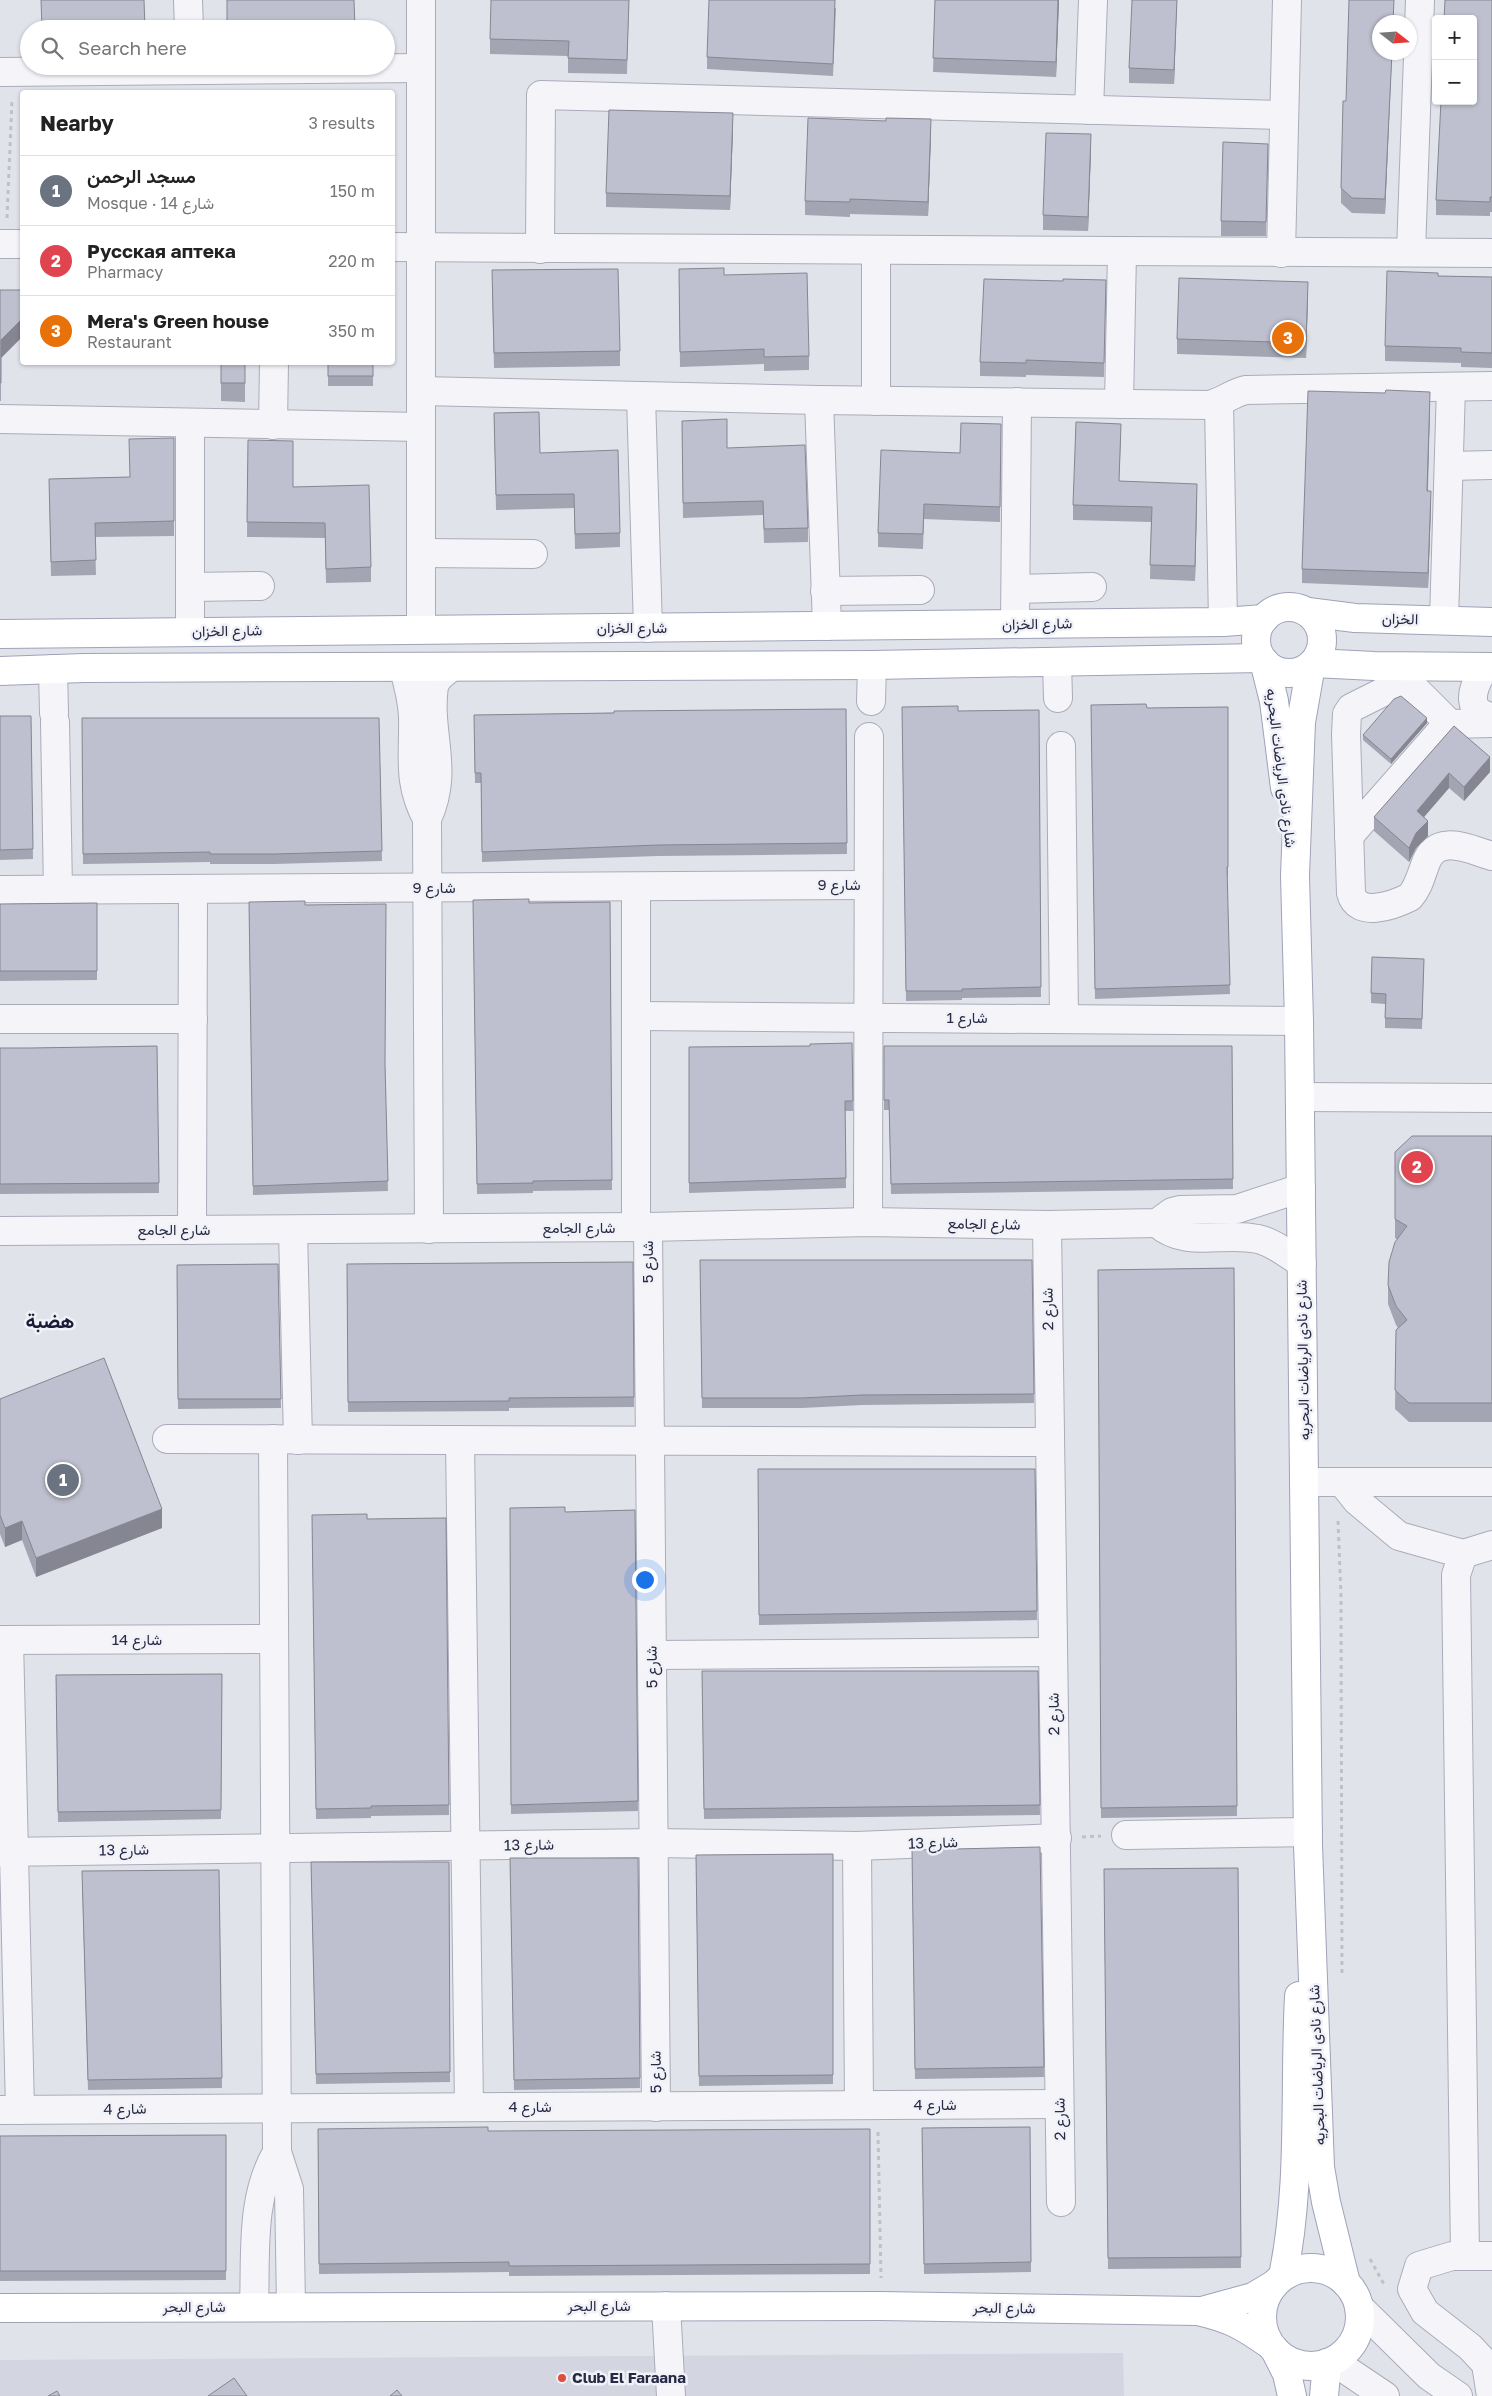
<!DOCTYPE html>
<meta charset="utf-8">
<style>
body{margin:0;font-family:"Golos Text",Vazirmatn,sans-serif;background:#f2f2f2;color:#222}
.controls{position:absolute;right:15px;top:15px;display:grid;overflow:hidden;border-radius:5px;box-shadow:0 1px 4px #0004}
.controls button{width:45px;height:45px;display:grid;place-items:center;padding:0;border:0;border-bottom:1px solid #e0e0e0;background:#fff;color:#222;font:25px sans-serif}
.compass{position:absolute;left:1372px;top:15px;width:45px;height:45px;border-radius:50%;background:#fff;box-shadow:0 1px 4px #0004;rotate:107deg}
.you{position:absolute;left:644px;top:1579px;width:18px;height:18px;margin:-12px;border:4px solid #fff;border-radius:50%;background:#1a73e8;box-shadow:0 0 0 8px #1a73e833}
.badge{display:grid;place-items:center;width:32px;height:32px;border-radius:50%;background:#d93025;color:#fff;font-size:16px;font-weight:700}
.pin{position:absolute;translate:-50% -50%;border:2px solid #fff;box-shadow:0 1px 5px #0006}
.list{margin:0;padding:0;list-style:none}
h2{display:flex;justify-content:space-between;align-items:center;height:65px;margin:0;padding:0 20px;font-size:21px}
h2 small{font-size:16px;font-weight:400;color:#767676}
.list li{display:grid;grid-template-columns:32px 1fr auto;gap:15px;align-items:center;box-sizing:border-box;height:70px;padding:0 20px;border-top:1px solid #e0e0e0}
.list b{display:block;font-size:19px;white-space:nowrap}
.list p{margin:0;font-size:16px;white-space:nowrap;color:#767676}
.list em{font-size:16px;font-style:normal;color:#767676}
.icon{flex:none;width:28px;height:28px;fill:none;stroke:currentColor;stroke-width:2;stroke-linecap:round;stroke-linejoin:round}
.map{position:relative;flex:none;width:1492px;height:2396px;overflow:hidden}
.search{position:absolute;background:#fff;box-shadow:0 1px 4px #0004;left:20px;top:20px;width:375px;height:55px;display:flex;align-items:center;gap:12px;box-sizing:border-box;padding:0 18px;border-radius:28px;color:#767676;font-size:19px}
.panel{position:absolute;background:#fff;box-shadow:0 1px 4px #0004;left:20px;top:90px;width:375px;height:275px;border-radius:5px}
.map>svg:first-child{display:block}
.built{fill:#d3d5e1}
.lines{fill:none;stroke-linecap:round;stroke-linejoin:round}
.minor-casing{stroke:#aaacb9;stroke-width:30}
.major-casing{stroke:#9fa2b9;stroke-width:30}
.path{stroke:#c0c0ca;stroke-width:3;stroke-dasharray:4 4;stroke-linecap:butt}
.minor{stroke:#f5f5f9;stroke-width:28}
.major{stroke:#fff;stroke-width:28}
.wall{fill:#a3a5b2}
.shaded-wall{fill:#858691}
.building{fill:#bec0cf;stroke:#858691}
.poi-dot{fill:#dd4f3a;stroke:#f1f2f8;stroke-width:2}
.labels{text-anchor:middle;stroke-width:5;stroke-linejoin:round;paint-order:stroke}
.street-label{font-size:15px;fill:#282a45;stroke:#f1f2f8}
.poi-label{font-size:15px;font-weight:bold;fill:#282a45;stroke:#f1f2f8;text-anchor:start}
.district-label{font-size:20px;font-weight:bold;fill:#1a1c36;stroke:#f1f2f8}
</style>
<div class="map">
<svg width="1492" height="2396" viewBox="0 0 1492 2396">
<rect width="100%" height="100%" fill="#e1e3eb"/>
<path class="built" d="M1123 2353 1124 2396H0V2360Z"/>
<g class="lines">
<g class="minor-casing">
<g id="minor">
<path d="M188 0 189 29"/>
<path d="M421 0V629"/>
<path d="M0 72 421 68"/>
<path d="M1089 110 1093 0"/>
<path d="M0 244H22"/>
<path d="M392 247 1492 253"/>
<path d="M540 249 541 95 1284 115"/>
<path d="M1411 251 1420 0"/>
<path d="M1281 253 1287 0"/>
<path d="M421 391 819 400 1209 405C1223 402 1232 393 1246 390L1492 386"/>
<path d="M641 397 648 628"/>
<path d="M819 400 827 626"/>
<path d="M876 401V250"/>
<path d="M1219 403 1223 622"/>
<path d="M1119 404 1122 252"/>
<path d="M0 419 421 427"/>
<path d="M190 423V631"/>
<path d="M273 425 274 362"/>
<path d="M1449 466 1492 465"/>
<path d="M422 553 533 554"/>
<path d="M190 587 260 586"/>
<path d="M1016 589 1092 587"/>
<path d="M825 591 920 590"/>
<path d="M1444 620 1451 387"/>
<path d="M1015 624 1017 402"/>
<path d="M1057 662 1058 698"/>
<path d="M403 667C408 683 412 699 413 716 414 756 407 782 427 819"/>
<path d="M1488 667C1478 675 1466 699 1478 711 1481 714 1488 716 1492 718"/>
<path d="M53 669 54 713"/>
<path d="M1386 672 1417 691 1450 724"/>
<path d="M1403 682 1351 708 1347 714 1346 734 1351 893C1357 918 1392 906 1410 897 1418 888 1421 876 1425 865 1436 832 1468 849 1492 856"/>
<path d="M871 701 872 665"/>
<path d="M55 722 58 890"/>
<path d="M1061 746 1064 1019"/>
<path d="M1349 836 1443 729 1450 724 1492 723"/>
<path d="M636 887V1227"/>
<path d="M0 890 868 885"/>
<path d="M636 1016 1299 1021"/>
<path d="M0 1019H193"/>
<path d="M1300 1097 1492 1098"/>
<path d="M868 1222 869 737"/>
<path d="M1157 1223C1186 1249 1223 1231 1258 1239 1273 1242 1288 1255 1302 1263"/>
<path d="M1047 1225 1061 2202"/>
<path d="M648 1227 656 2107"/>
<path d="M429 1229 427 819C450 770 427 734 434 686L438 678 451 667"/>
<path d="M192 1230 193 889"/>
<path d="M293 1230 298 1440"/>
<path d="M0 1231 648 1227 868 1222 1047 1225 1157 1223 1172 1212 1180 1210 1237 1209 1301 1188"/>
<path d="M167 1439 1050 1442"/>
<path d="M273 1439 277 2152 289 2189 291 2306"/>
<path d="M460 1440 469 2107"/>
<path d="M1304 1482H1492"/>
<path d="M1342 1482 1357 1501 1399 1536 1463 1554"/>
<path d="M0 1640 274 1639"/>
<path d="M9 1640 20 2110"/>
<path d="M652 1655 1053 1652"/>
<path d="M1126 1835 1308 1832"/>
<path d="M857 1846 859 2105"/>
<path d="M0 1852 654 1843 857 1846 1057 1838"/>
<path d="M0 2110 1059 2104"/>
<path d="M1465 2256 1456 1575 1463 1554 1492 1545"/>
<path d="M254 2306C256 2254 250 2198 277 2152"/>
<path d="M666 2306 671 2396"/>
<path d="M1359 2307 1429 2376 1458 2396"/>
<path d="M1333 2361 1385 2396"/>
<path d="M1491 2396 1486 2364 1470 2347 1425 2312 1412 2289 1419 2266 1452 2256H1492"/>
</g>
</g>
<g class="major-casing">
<g id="major">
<circle cx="1289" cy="640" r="33"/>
<path d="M1308 612 1355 618 1492 622"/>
<path d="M0 634 1223 622 1264 619"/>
<path d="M1264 661 1274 701 1285 788"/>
<path d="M1314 663 1374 666 1492 667"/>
<path d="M1311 665 1301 722 1295 876 1299 1021 1308 1845 1320 2167 1326 2202 1346 2283"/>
<path d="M0 671 84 668 872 665 1261 658"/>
<circle cx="1311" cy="2317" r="49"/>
<path d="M1283 2276C1302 2184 1294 2090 1299 1996"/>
<path d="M0 2308 881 2306 1198 2311C1230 2318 1243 2326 1269 2344"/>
<path d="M1202 2311 1253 2297 1273 2285"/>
<path d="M1275 2350 1287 2374 1292 2396"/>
<path d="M1324 2396 1327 2363"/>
</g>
</g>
<g class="path">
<path d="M7 218 12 100"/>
<path d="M1338 1521 1341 1596 1342 1974"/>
<path d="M1082 1837 1101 1836"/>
<path d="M878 2132 881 2278"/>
<path d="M1370 2259 1385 2286"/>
</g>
<use href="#minor" class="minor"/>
<use href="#major" class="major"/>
</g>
<g class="wall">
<path d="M629 0 627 74 568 73V56L490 54V39Z"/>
<path d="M935 0H1059L1056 77 933 72Z"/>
<path d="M1177 0 1174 84 1129 83V68Z"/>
<path d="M1492 0V212H1490V216L1436 215V200Z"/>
<path d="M836 8 833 76 707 69V57Z"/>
<path d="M1392 52 1385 214 1352 213 1341 203V188L1346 101Z"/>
<path d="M733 128 730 210 606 207V193Z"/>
<path d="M931 134 928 216 850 214V217L805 215V201Z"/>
<path d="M1268 144 1266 236H1221V221Z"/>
<path d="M1091 149 1088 231 1043 230V215Z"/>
<path d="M724 275 809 356V370L764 371V364L680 367 679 284Z"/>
<path d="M1438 276 1492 277V368L1461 367V363L1385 361V346Z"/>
<path d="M1106 280 1104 377 1026 375V377L980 376V362L1063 281Z"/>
<path d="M492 285 620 351V366L494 368Z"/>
<path d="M0 290H22V337L1 358V401H0Z"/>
<path d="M1308 296 1306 358 1177 354V339Z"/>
<path d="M221 362H245V402L221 401Z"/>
<rect x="328" y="362" width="45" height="24"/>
<path d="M1430 406 1428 491 1431 505 1428 588 1302 583V569Z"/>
<path d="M494 413 540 453 620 533V547L575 549 574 508 496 510Z"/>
<path d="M682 421 727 448 808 528V542L764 543 763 515 683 518Z"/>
<path d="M1001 424 1000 522 924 519 923 549 878 547V533L960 453Z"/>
<path d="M174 438V536L95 537 96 575 51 576 49 479 130 477Z"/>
<path d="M1121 438 1119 481 1197 498 1195 581 1150 579 1151 522 1073 520V505Z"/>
<path d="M248 440 371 567V582L326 583 325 538 247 537Z"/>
<path d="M1091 705 1147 708 1228 707V876H1227L1230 994 1095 999Z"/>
<path d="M902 707 958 711 1039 710 1041 997 962 998V1000L906 1001Z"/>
<path d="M846 709 847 854 658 856 482 862 481 783H475L474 715Z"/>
<path d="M0 716H31L33 859 0 860Z"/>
<path d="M82 718H379L382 861 274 864H210V862L83 864Z"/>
<path d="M1427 723 1391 764 1363 740V735Z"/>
<path d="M1454 726 1490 772 1464 801 1449 788 1424 817 1428 836 1416 848 1409 862 1374 831V817Z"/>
<path d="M473 900 529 903 610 902 612 1190 533 1191V1193L477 1194Z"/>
<path d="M249 902 305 905 385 1064 388 1191 253 1195Z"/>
<path d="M97 903V980L0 981V904Z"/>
<path d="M1424 959 1422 1029 1385 1028V1004L1371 1003V993Z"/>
<path d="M852 1043 853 1111H845L846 1188 689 1193V1047L810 1046Z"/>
<path d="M157 1046 159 1193 0 1194V1048H30Z"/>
<path d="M884 1046H1232L1233 1189 891 1194 889 1110H884Z"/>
<path d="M1492 1136V1422H1409L1395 1409 1396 1330 1398 1328 1396 1325 1388 1304V1285L1397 1239 1395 1238V1152Z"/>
<path d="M700 1260H1032L1034 1403 862 1405 802 1408H702Z"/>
<path d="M633 1262 634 1407 509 1408V1411L348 1412 347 1264Z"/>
<path d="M278 1264 281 1408 178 1409 177 1265Z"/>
<path d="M1234 1268 1237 1816 1101 1818 1098 1270Z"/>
<path d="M0 1399 162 1528 36 1577 22 1540 5 1547 0 1534Z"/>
<path d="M758 1469H1035L1037 1620 759 1625Z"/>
<path d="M510 1508 565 1512 635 1510 638 1811 511 1814Z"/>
<path d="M312 1515 367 1519 446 1518 449 1815 371 1816V1818L316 1819Z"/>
<path d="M702 1671H1038L1040 1815 704 1819Z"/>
<path d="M222 1674 221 1819 58 1822 56 1675Z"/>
<path d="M1040 1847 1044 2077 915 2079 912 1850Z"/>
<path d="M833 1854V2084L699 2086 696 1855Z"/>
<path d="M510 1858H638L640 2088 514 2090Z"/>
<path d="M311 1862H449L450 2082 316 2084Z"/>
<path d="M1238 1868 1241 2268 1108 2269 1104 1869Z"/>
<path d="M219 1870 222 2088 88 2090 82 1881Z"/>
<path d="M1030 2127 1031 2272 924 2274 922 2128Z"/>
<path d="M318 2129 488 2131 870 2129V2274L509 2276V2272L319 2274Z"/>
<path d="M226 2135V2280L0 2281V2136Z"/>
</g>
<g class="shaded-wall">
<path d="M1058 0H1059L1056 77V62Z"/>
<path d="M1177 0 1174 84V70Z"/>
<path d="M1392 52 1385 214V199Z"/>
<path d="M733 113V128L730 210V196Z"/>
<path d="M931 119V134L928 216V202Z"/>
<path d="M1091 134V149L1088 231V217Z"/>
<path d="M1308 282V296L1306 358V343Z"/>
<path d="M22 319V337L1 358V401V340Z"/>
<path d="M1430 392V406L1427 505V491Z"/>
<path d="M1197 484V498L1195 581V566Z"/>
<path d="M1431 491V505L1428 588V573Z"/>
<path d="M1427 718V723L1391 764V759Z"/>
<path d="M1490 757V772L1464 801V787Z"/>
<path d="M1449 773V788L1417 825V811Z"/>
<path d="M1428 821V836L1416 848 1409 862V848L1416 833Z"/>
<path d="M162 1509V1528L36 1577V1558Z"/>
<path d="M22 1521V1540L5 1547V1528Z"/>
</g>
<g class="building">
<path d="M41 0H144L145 29H42Z"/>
<path d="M227 0H354L355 29H227Z"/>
<path d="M491 0H629L627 60 568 58 569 41 490 39Z"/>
<path d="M709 0H835L833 64 707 57Z"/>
<path d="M935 0H1058L1056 62 933 58Z"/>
<path d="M1132 0H1177L1174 70 1129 68Z"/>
<path d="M1349 0H1394L1393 22H1380V52H1392L1385 199 1352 198 1341 188 1343 101H1346Z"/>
<path d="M1445 0H1492V197H1490V202L1436 200 1441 101H1473V19H1444Z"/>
<path d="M609 110 733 113 730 196 606 193Z"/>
<path d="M808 118 886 121V118L931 119 928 202 850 199V202L805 201Z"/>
<path d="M1046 133 1091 134 1088 217 1043 215Z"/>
<path d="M1223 142 1268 144 1266 222 1221 221Z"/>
<path d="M724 268V275L807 273 809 356 764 357V349L680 352 679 269Z"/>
<path d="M618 269 620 351 494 353 492 270Z"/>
<path d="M1387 271 1438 273V276L1492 277V353L1461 352V348L1385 346Z"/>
<path d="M1179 278 1308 282 1306 343 1177 339Z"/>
<path d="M984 279 1063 281V279L1106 280 1104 363 1026 360V363L980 362Z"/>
<path d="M0 290H22V319L1 340V383H0Z"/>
<rect x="221" y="362" width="24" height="21"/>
<rect x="328" y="362" width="45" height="14"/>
<path d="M1386 390 1430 392 1427 491H1431L1428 573 1302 569 1308 391 1385 393Z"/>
<path d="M539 412 540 453 618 450 620 533 575 534 574 494 496 495 494 413Z"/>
<path d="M727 419V448L805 445 808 528 764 529 763 501 683 503 682 421Z"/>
<path d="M1076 422 1121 424 1119 481 1197 484 1195 566 1150 565 1152 507 1073 505Z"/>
<path d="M961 423 1001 424 1000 507 924 504 923 534 878 533 881 450 960 453Z"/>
<path d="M174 438V521L95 523 96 560 51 562 49 479 130 477 129 439Z"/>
<path d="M248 440 293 441V487L369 485 371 567 326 569 325 523 247 522Z"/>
<path d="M1401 696 1427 718 1391 759 1363 735 1394 699Z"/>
<path d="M1146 704 1147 708 1228 707V867H1227L1230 985 1095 989 1091 705Z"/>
<path d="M958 706V711L1039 710 1041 987 962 989V991H906L902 707Z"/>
<path d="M846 709 847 843 658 845 482 852 481 773H475L474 715 614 713V711Z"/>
<path d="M0 716H31L33 849 0 850Z"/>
<path d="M82 718H379L382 851 274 854H210V852L83 854Z"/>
<path d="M1454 726 1490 757 1464 787 1449 773 1417 811 1428 821 1416 833 1409 848 1374 817Z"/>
<path d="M529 899V903L610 902 612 1180 533 1181V1183L477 1184 473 900Z"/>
<path d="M305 901V905L386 904 385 1064 388 1181 253 1186 249 902Z"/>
<path d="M97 903V971H0V904Z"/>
<path d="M1372 957 1424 959 1422 1019 1385 1018 1386 994 1371 993Z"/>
<path d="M852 1043 853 1101H845L846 1178 689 1183V1047L810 1046V1044Z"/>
<path d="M157 1046 159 1183 0 1184V1048H30Z"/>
<path d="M884 1046H1232L1233 1179 891 1184 889 1100H884Z"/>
<path d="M1412 1136H1492V1403H1409L1395 1390 1396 1330 1407 1320 1396 1306 1388 1285 1389 1262 1395 1242 1407 1226 1395 1219V1152Z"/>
<path d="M700 1260H1032L1034 1394 862 1395 802 1398H702Z"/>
<path d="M633 1262 634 1397 509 1398V1401L348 1402 347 1264Z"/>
<path d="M278 1264 281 1399H178L177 1265Z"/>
<path d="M1234 1268 1237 1806 1101 1808 1098 1270Z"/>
<path d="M104 1358 162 1509 36 1558 22 1521 5 1528 0 1515V1399Z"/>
<path d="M758 1469H1035L1037 1611 759 1615Z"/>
<path d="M565 1507V1512L635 1510 638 1801 511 1805 510 1508Z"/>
<path d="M367 1514V1519L446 1518 449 1805 371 1806V1808L316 1809 312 1515Z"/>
<path d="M702 1671H1038L1040 1805 704 1809Z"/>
<path d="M222 1674 221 1810 58 1812 56 1675Z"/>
<path d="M1040 1847 1044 2067 915 2069 912 1850Z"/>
<path d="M833 1854V2075L699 2076 696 1855Z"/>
<path d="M510 1858H638L640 2078 514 2080Z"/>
<path d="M311 1862H449L450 2072 316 2074Z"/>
<path d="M1238 1868 1241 2257 1108 2258 1104 1869Z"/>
<path d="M219 1870 222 2078 88 2080 82 1871Z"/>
<path d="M488 2127V2131L870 2129V2264L509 2266V2262L319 2264 318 2129Z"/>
<path d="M1030 2127 1031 2262 924 2264 922 2128Z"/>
<path d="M226 2135V2271H0V2136Z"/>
<path d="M234 2378 247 2396H208Z"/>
<path d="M397 2390 402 2396H390Z"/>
<path d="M57 2391 60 2396H48Z"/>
</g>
<circle class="poi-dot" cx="562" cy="2378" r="5"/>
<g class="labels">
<g class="street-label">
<text transform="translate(1400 619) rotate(1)" y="5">الخزان</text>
<text transform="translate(1037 624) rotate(-1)" y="5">شارع الخزان</text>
<text x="632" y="633">شارع الخزان</text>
<text transform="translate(227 631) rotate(-1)" y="5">شارع الخزان</text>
<text transform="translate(1281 768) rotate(83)" y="5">شارع نادى الرياضات البحريه</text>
<text x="839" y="890">شارع 9</text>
<text x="434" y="893">شارع 9</text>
<text x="967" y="1023">شارع 1</text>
<text transform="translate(984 1224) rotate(1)" y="5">شارع الجامع</text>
<text x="579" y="1233">شارع الجامع</text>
<text x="174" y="1235">شارع الجامع</text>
<text transform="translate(648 1262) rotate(-90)" y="5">شارع 5</text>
<text transform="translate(1048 1309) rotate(-91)" y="5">شارع 2</text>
<text transform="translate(1303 1360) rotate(-91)" y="5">شارع نادى الرياضات البحريه</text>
<text x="137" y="1645">شارع 14</text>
<text transform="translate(652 1667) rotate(-91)" y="5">شارع 5</text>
<text transform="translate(1054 1714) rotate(-91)" y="5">شارع 2</text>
<text transform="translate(933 1843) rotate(-2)" y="5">شارع 13</text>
<text transform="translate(529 1845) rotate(-1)" y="5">شارع 13</text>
<text transform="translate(124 1850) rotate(-1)" y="5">شارع 13</text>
<text transform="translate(1317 2065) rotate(-92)" y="5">شارع نادى الرياضات البحريه</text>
<text transform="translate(656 2072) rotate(-91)" y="5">شارع 5</text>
<text x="935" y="2110">شارع 4</text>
<text x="530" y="2112">شارع 4</text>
<text transform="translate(125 2109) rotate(-1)" y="5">شارع 4</text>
<text transform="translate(1060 2119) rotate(-91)" y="5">شارع 2</text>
<text x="599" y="2311">شارع البحر</text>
<text x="194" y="2312">شارع البحر</text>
<text transform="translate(1004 2308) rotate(1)" y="5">شارع البحر</text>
</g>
<g class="poi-label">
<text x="572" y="2383">Club El Faraana</text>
</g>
<g class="district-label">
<text x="50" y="1328">هضبة</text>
</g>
</g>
</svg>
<div class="controls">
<button>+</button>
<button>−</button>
</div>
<svg class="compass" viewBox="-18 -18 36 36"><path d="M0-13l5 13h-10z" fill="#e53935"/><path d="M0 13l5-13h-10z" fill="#767676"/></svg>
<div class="you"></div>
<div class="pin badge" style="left:63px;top:1480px;background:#6b7280">1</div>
<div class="pin badge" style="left:1417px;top:1167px;background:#e0444e">2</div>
<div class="pin badge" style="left:1288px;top:338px;background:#e8710a">3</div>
<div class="search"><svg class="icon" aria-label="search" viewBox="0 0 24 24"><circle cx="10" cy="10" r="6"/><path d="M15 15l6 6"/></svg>Search here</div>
<section class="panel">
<h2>Nearby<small>3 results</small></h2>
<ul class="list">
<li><span class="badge" style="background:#6b7280">1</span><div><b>مسجد الرحمن</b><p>Mosque · شارع 14</p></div><em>150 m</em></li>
<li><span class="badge" style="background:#e0444e">2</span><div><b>Русская аптека</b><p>Pharmacy</p></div><em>220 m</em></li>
<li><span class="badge" style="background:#e8710a">3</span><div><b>Mera's Green house</b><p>Restaurant</p></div><em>350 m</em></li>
</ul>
</section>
</div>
